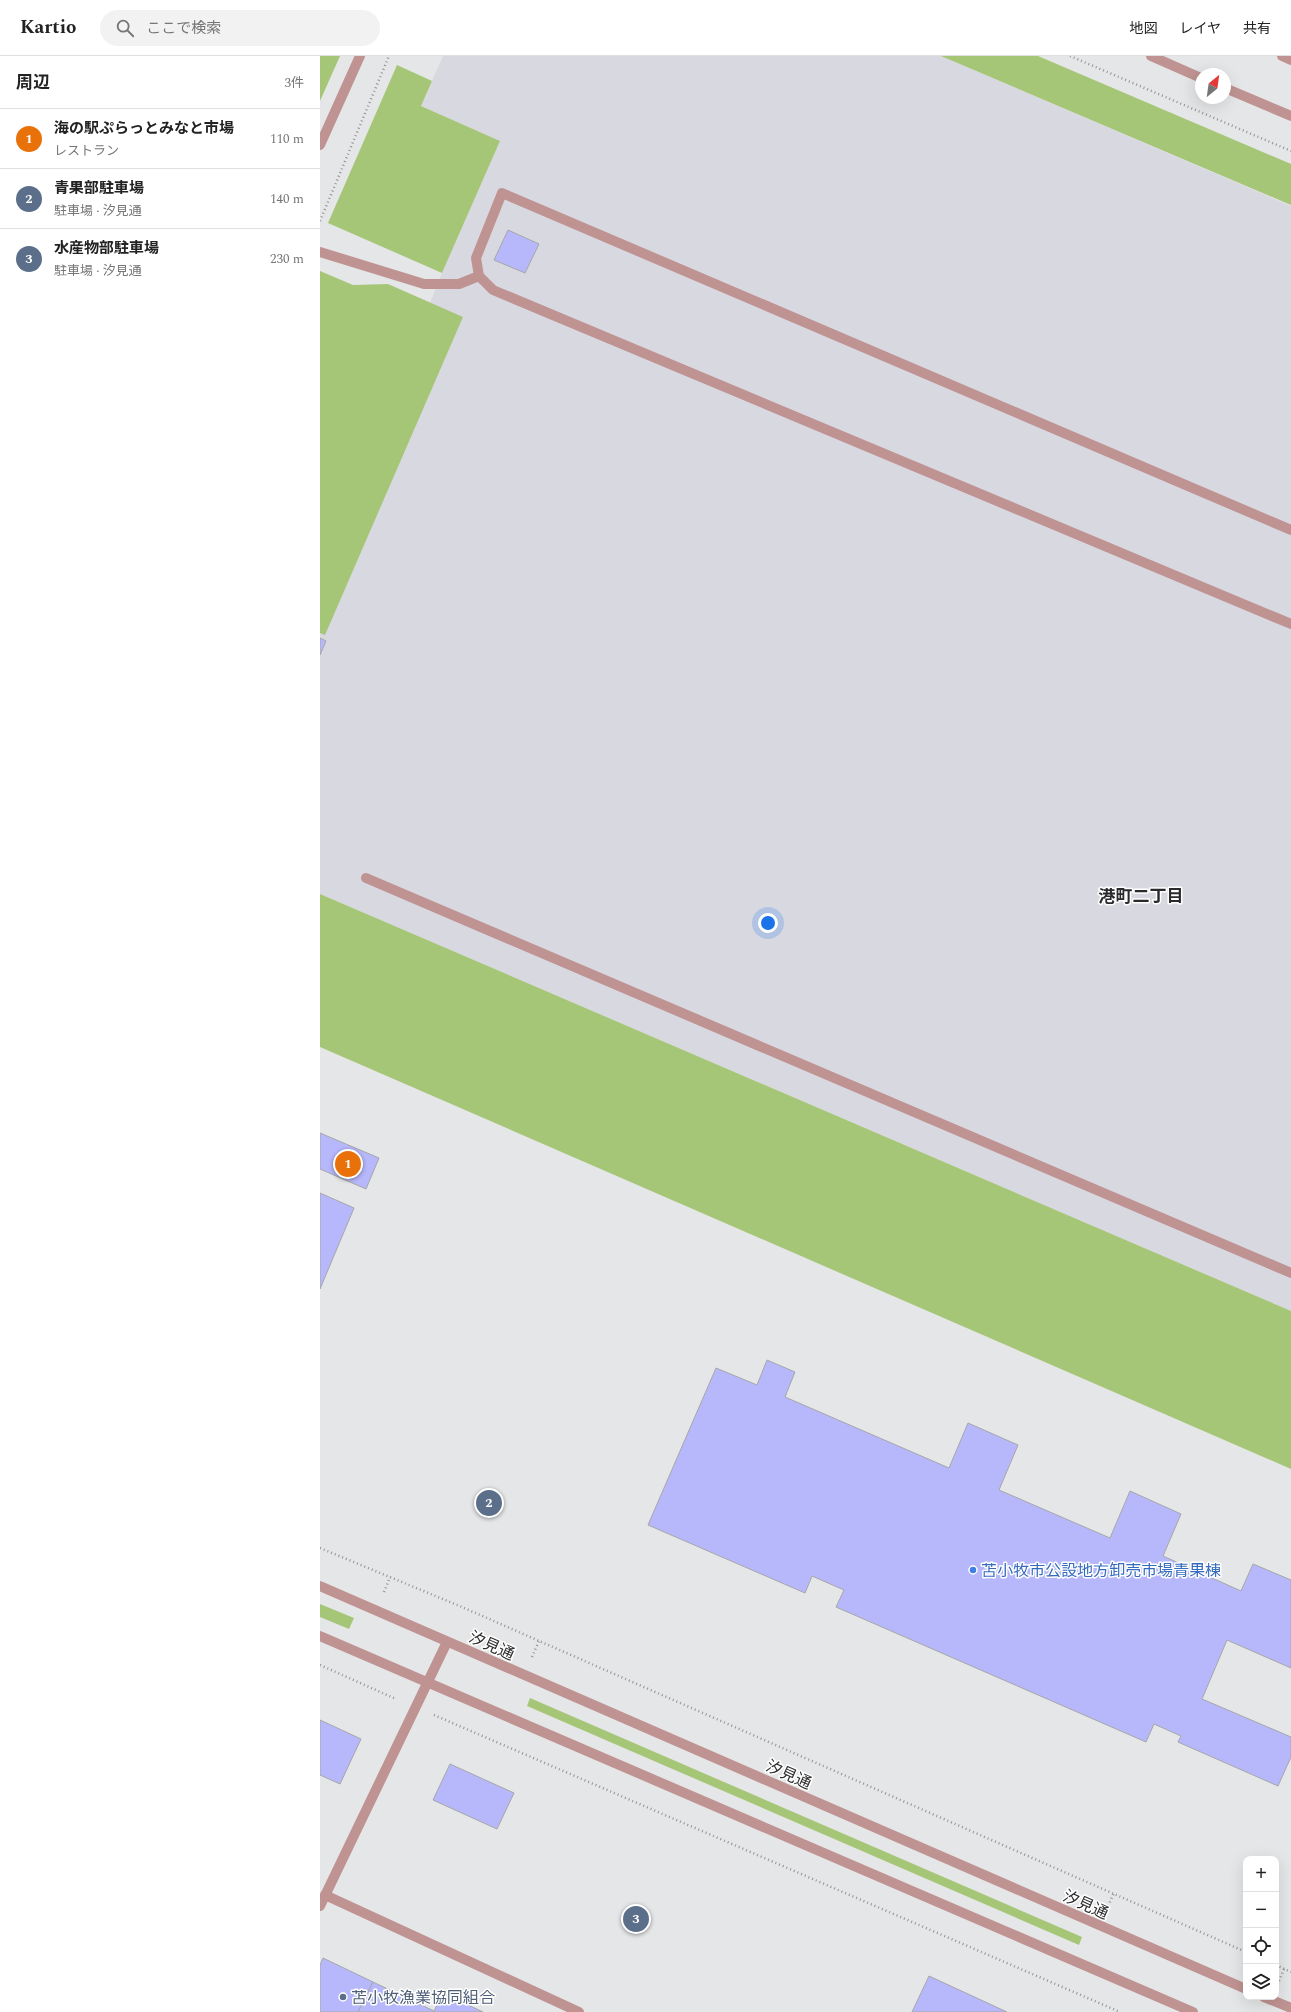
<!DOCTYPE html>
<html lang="ja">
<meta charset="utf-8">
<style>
body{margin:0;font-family:Spectral,"Noto Sans JP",serif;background:#f2f2f2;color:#222}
.controls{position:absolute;right:12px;bottom:12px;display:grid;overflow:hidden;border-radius:8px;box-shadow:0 4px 16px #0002}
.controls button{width:36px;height:36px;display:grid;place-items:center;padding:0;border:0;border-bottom:1px solid #e0e0e0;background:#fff;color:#222;font:20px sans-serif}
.compass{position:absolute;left:875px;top:12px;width:36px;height:36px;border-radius:50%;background:#fff;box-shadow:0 4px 16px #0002;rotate:29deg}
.you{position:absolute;left:448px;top:867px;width:14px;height:14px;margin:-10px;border:3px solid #fff;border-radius:50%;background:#1a73e8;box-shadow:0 0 0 6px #1a73e833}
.badge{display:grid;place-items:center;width:26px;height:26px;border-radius:50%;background:#78552d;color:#fff;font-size:13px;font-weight:700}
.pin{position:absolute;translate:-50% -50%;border:2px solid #fff;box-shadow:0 1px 4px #0006}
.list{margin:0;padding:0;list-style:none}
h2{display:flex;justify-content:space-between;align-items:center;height:52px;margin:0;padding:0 16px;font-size:17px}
h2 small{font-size:13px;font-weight:400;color:#767676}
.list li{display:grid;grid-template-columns:26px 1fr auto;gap:12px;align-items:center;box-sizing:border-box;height:60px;padding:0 16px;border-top:1px solid #e0e0e0}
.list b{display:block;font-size:15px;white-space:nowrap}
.list p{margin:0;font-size:13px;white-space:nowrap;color:#767676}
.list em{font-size:13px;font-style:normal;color:#767676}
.icon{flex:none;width:22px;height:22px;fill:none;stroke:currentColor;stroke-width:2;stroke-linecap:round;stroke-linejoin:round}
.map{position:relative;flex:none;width:971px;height:1956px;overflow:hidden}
header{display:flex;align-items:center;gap:24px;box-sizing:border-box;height:56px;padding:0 20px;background:#fff;border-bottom:1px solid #e0e0e0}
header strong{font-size:19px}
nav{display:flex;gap:22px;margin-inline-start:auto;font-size:14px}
.search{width:280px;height:36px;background:#f2f2f2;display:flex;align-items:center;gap:10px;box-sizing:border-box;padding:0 14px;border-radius:22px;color:#767676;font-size:15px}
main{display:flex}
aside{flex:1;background:#fff}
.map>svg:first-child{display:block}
.built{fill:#d8d8e1}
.green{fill:#a6c677}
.building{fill:#b7b8fb;stroke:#a6a6a8}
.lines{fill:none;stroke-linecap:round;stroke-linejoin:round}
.path{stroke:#939495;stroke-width:2.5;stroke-dasharray:1 3;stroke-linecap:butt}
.minor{stroke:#bf9392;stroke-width:10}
.shop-dot{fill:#3f7fe0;stroke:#fff;stroke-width:1.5}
.service-dot{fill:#5c6f8a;stroke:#fff;stroke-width:1.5}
.labels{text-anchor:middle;stroke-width:3;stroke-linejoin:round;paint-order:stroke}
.shop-label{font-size:16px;fill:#366cbe;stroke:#fff;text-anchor:start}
.street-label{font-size:16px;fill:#2d2d2e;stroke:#fff}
.service-label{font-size:16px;fill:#4e5e75;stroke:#fff;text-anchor:start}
.neighbourhood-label{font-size:17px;font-weight:bold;fill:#2a2a2c;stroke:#fff}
</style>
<header>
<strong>Kartio</strong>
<div class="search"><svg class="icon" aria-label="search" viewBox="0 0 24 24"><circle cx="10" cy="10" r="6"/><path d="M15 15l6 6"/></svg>ここで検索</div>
<nav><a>地図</a><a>レイヤ</a><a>共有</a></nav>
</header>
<main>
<aside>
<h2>周辺<small>3件</small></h2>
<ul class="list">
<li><span class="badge" style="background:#e8710a">1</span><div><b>海の駅ぷらっとみなと市場</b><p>レストラン</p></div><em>110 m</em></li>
<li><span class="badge" style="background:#5c6f8a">2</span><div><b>青果部駐車場</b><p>駐車場 · 汐見通</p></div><em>140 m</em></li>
<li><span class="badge" style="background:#5c6f8a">3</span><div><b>水産物部駐車場</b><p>駐車場 · 汐見通</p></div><em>230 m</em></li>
</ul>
</aside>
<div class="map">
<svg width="971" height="1956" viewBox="0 0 971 1956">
<rect width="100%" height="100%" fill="#e5e6e7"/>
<path class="built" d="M123 0H621L971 150V1255L0 838V519L122 217 180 85 101 50Z"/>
<g class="green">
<path d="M0 0H20L0 45Z"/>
<path d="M621 0H718L971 108V149Z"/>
<path d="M77 9 112 25 101 50 180 85 122 217 8 167Z"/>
<path d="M0 215 33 229 68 228 143 261 5 579 0 577Z"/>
<path d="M0 838 971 1255V1413L0 991Z"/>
<path d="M0 1548 34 1562 29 1573 0 1561Z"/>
<path d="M210 1642 762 1881 759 1889 207 1650Z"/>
</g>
<g class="building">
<path d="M188 174 219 188 205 217 174 204Z"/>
<path d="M0 582 6 585 0 599Z"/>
<path d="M0 1077 59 1102 46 1133 0 1113Z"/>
<path d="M0 1137 34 1152 0 1233Z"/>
<path d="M447 1304 475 1316 465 1341 629 1412 648 1367 698 1389 679 1434 790 1482 810 1435 861 1458 843 1500 921 1535 933 1508 971 1524V1612L907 1584 882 1643 971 1681V1701L958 1730 858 1686 861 1680 834 1668 826 1686 516 1551 524 1534 492 1520 485 1537 328 1469 396 1312 437 1329Z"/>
<path d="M0 1664 41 1683 20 1728 0 1719Z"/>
<path d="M130 1708 194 1737 177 1773 113 1744Z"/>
<path d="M3 1902 53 1926 38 1956H0V1909Z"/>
<path d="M609 1920 687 1956H592Z"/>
<path d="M53 1926 114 1955 123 1937 163 1956H38Z"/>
</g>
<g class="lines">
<g class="path">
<path d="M750 0 971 95"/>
<path d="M0 165 69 0"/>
<path d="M0 1492 142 1551 926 1896"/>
<path d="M64 1536 70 1521"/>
<path d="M212 1601 219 1585"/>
<path d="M0 1609 76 1643"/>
<path d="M114 1659 800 1956"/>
<path d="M788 1850 794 1837"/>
<path d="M956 1909 971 1916"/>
<path d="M959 1925 964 1913"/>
</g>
<g class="minor">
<path d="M831 0 881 22"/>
<path d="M962 0 971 4"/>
<path d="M905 32 971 60"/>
<path d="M0 89 40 0"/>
<path d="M0 196 104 228H139L159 220"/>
<path d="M971 474 182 137 156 202 159 220 173 234 971 568"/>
<path d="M46 822 971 1217"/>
<path d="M0 1530 926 1933"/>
<path d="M0 1580 873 1956"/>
<path d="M5 1839 259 1956"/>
<path d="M0 1850 127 1586"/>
<path d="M944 1941 971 1952"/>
</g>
</g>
<circle class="shop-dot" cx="653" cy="1514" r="4"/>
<circle class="service-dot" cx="23" cy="1941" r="4"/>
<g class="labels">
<g class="shop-label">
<text x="661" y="1520">苫小牧市公設地方卸売市場青果棟</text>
</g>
<g class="street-label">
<text transform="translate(172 1589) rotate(24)" y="6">汐見通</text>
<text transform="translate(469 1718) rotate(24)" y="6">汐見通</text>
<text transform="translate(766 1848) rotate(24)" y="6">汐見通</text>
</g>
<g class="service-label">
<text x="31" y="1947">苫小牧漁業協同組合</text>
</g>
<g class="neighbourhood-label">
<text x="821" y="846">港町二丁目</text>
</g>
</g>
</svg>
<div class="controls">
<button>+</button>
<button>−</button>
<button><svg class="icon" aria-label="locate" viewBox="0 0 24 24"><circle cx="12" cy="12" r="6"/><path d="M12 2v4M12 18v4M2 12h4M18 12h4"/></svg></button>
<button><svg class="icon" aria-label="layers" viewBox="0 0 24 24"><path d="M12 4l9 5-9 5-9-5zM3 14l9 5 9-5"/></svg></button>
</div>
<svg class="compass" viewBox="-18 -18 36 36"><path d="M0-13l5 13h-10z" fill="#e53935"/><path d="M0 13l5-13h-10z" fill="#767676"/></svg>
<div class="you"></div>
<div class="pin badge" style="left:28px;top:1108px;background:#e8710a">1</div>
<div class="pin badge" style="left:169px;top:1447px;background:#5c6f8a">2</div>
<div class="pin badge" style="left:316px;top:1863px;background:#5c6f8a">3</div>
</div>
</main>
